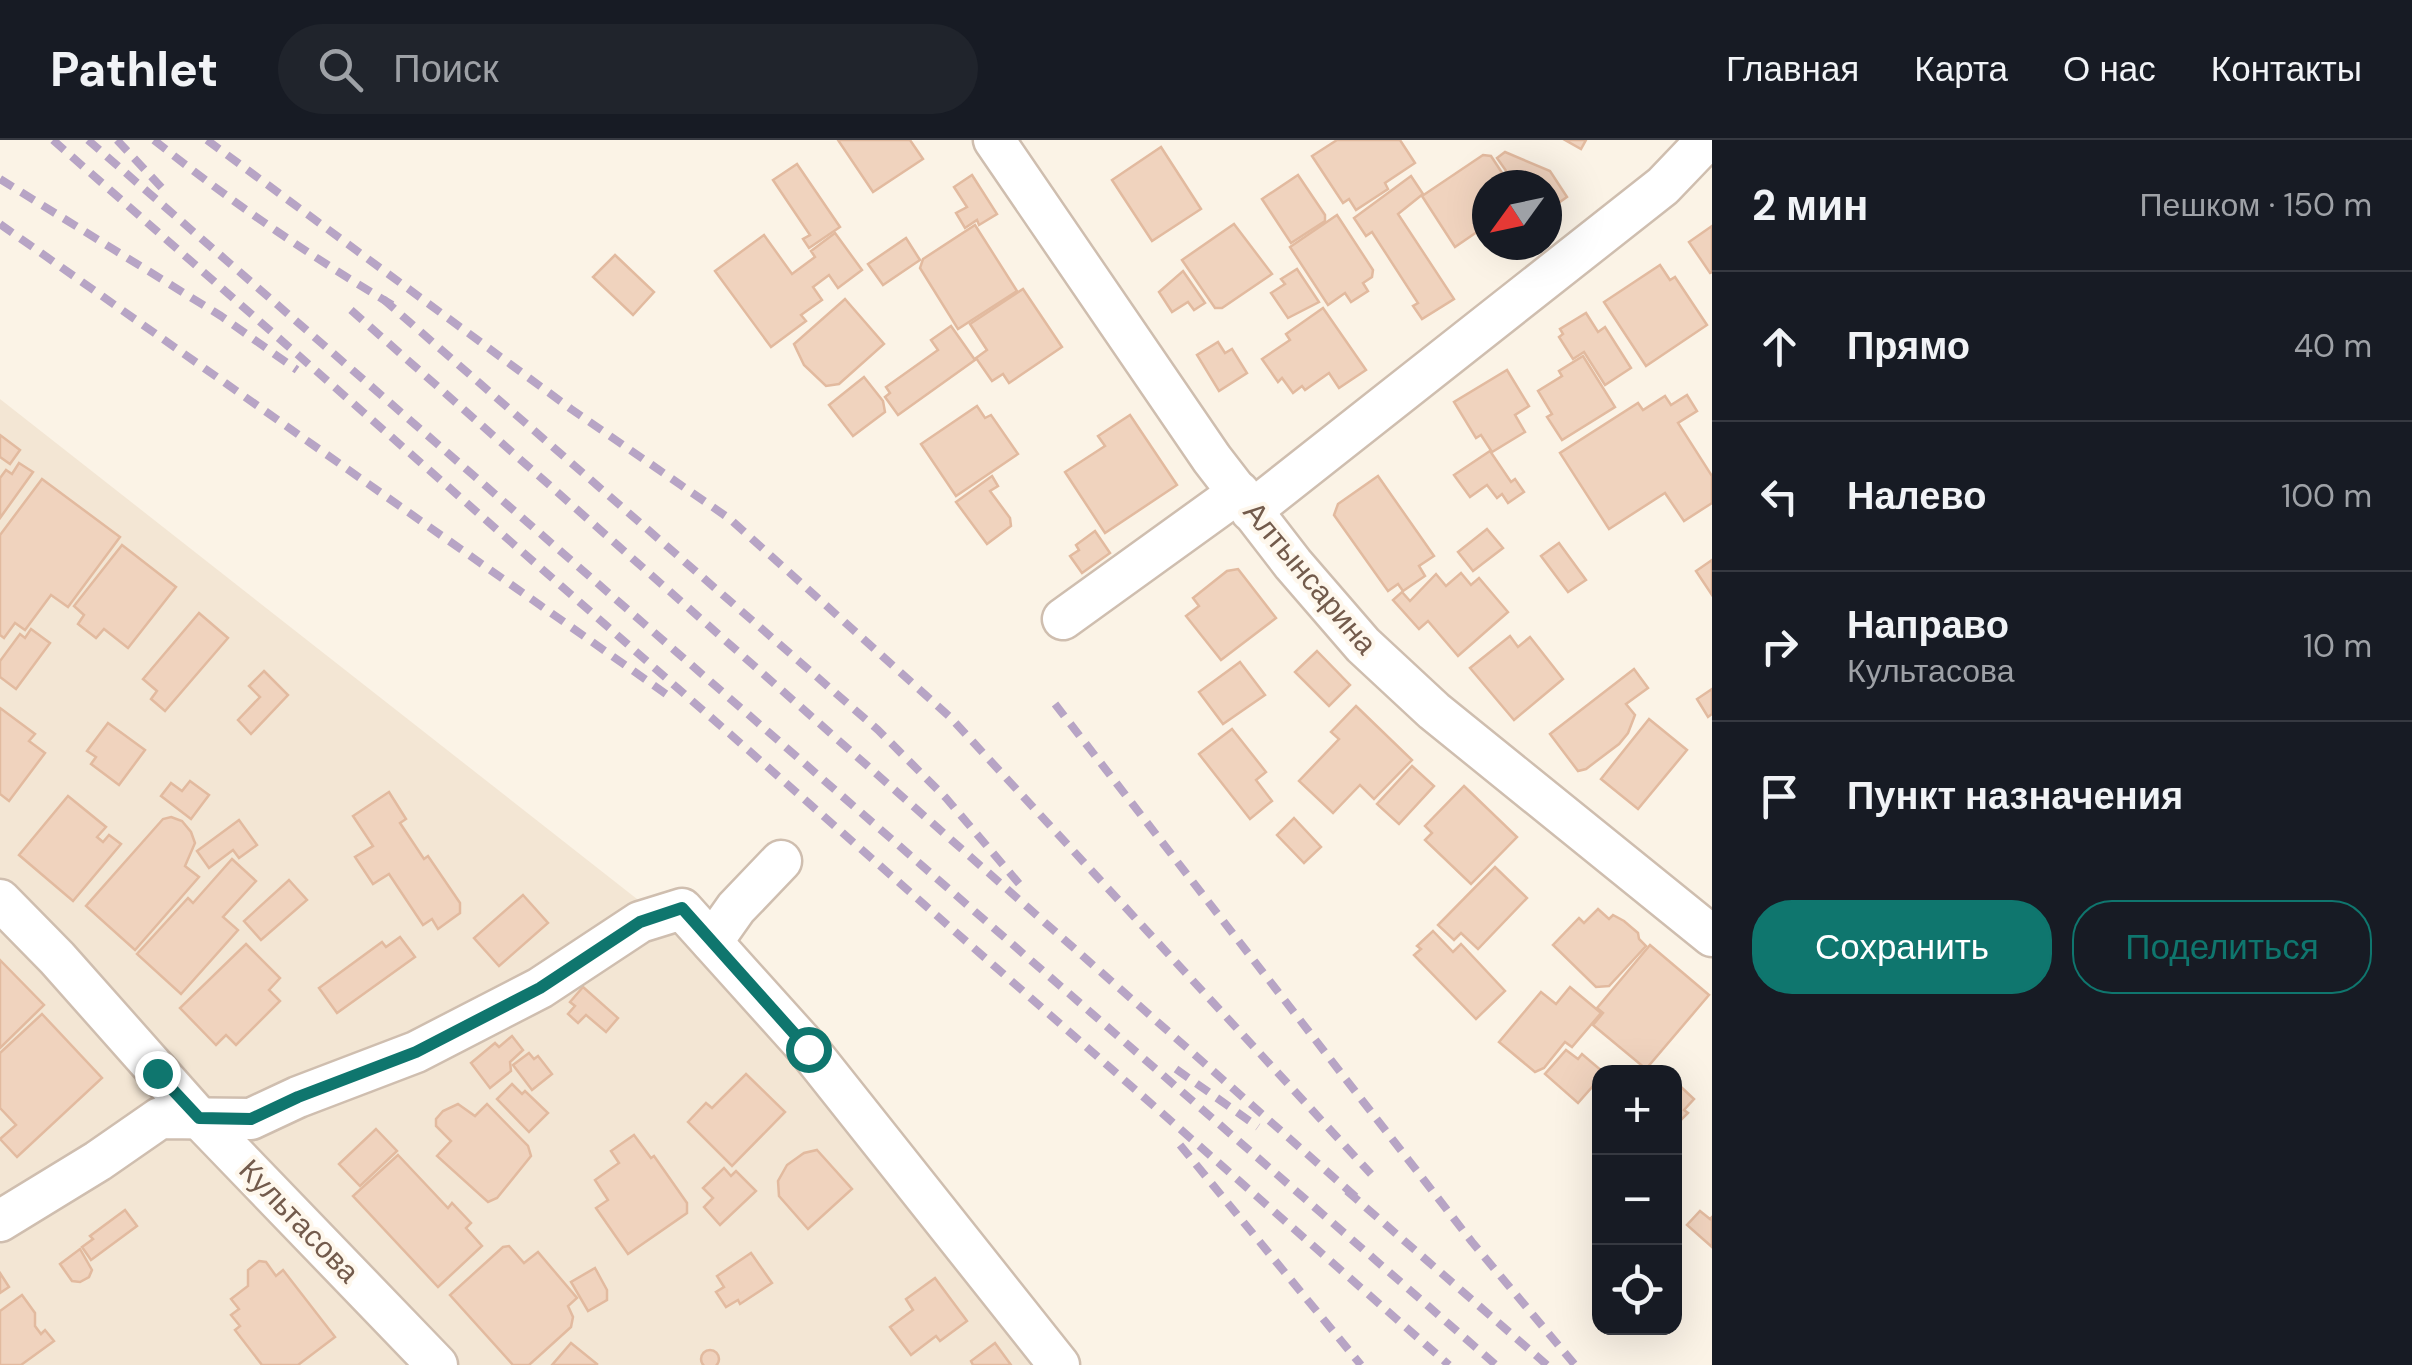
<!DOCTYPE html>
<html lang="ru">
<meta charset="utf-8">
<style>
body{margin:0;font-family:"DM Sans",sans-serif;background:#20242c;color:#f1f3f6}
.controls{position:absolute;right:30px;bottom:30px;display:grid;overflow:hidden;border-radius:20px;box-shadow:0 10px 40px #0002}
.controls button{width:90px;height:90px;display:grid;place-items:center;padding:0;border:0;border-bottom:2px solid #363941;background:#171b24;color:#f1f3f6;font:50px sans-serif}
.compass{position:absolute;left:1472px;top:30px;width:90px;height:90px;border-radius:50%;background:#171b24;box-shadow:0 10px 40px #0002;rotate:237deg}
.stop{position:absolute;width:30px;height:30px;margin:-22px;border:8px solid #0f766e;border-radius:50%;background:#fff}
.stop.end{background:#0f766e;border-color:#fff;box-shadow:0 2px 10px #0008}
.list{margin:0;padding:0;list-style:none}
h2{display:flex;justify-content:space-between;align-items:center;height:130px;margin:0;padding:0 40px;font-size:42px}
h2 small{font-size:32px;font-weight:400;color:#9ea1a6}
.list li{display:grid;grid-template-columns:65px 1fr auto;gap:30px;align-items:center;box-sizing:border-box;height:150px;padding:0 40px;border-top:2px solid #363941}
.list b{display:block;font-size:38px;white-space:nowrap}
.list p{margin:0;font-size:32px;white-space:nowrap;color:#9ea1a6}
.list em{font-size:32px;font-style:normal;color:#9ea1a6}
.actions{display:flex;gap:20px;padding:30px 40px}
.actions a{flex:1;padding:22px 0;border:2px solid #0f766e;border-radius:40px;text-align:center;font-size:35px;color:#0f766e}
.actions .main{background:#0f766e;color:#fff}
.icon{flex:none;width:55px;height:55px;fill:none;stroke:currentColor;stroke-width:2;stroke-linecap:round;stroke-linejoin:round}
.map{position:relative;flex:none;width:1712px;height:1225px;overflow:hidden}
header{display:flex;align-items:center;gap:60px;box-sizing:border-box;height:140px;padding:0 50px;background:#171b24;border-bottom:2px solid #363941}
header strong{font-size:48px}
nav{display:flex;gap:55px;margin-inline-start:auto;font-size:35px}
.search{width:700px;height:90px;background:#20242c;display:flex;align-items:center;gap:25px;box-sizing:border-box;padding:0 35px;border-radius:55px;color:#9ea1a6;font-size:38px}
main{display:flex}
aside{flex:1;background:#171b24}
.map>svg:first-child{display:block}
.residential{fill:#f3e6d4}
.building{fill:#f0d3be;stroke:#e2ba9f;stroke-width:2.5}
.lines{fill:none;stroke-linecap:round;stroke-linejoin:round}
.minor-casing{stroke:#cfbeaf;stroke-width:45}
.minor{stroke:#fff;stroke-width:40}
.rail{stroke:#b7a4c5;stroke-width:8;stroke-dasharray:15 10;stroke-linecap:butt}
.route{stroke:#0f766e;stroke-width:12}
.labels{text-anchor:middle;stroke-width:8;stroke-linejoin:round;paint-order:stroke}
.street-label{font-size:30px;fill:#735b4c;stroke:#fef7ec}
</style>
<header>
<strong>Pathlet</strong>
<div class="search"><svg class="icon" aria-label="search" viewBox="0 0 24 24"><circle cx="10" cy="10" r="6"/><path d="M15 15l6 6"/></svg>Поиск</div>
<nav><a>Главная</a><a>Карта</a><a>О нас</a><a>Контакты</a></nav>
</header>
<main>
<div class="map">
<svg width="1712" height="1225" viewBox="0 0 1712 1225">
<rect width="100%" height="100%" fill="#fbf3e6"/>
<path class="residential" d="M0 259 744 843 1047 1225H0Z"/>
<g class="building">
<path d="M838 0H910L923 19 873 52Z"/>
<path d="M1337 0H1400L1415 23 1385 43 1388 49 1356 70 1349 59 1343 63 1312 16Z"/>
<path d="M1565 0H1586L1581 9Z"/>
<path d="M1161 7 1201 69 1152 101 1112 40Z"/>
<path d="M1505 12 1550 31 1567 57 1547 71V45H1516L1497 18Z"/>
<path d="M1483 15 1491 16 1510 45H1487V85L1455 107 1422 56Z"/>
<path d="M797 24 840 87 809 108 803 99 810 95 773 40Z"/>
<path d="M972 35 997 74 979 85 977 80 965 88 956 73 967 67 954 47Z"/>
<path d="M1298 35 1325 75V81L1291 103 1262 59Z"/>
<path d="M1411 36 1423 54 1398 74 1454 159 1422 179 1413 166 1418 163 1372 92 1366 96 1354 78Z"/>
<path d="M1337 75 1373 130 1372 137 1363 143 1368 151 1351 162 1345 153 1328 165 1290 107Z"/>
<path d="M1234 84 1272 134 1222 168H1215L1182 120Z"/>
<path d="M975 85 1017 151 958 189 920 128 923 119Z"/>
<path d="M1712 86V132L1710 133 1689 102Z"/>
<path d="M835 93 862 130 838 148 829 135 813 147 822 160 801 175 806 181 771 207 715 131 764 95 792 134 815 117 811 111Z"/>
<path d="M906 98 920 120 883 145 868 124Z"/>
<path d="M615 115 654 152 633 175 593 137Z"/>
<path d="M1660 125 1670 140 1675 137 1707 185 1646 226 1604 162Z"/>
<path d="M1297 129 1319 162 1288 178 1271 153 1285 144 1281 139Z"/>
<path d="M1183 131 1205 163 1194 170 1188 162 1172 172 1159 152Z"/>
<path d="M1023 149 1062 207 1009 243 1003 234 992 241 976 218 987 210 970 184Z"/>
<path d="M845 159 884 204 839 244 826 246 804 225 794 204Z"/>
<path d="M1323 168 1366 230 1339 248 1329 233 1305 250 1302 246 1293 253 1282 238 1278 242 1262 219 1290 200 1286 194Z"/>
<path d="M1586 173 1598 192 1605 187 1631 228 1605 245 1584 212 1573 219 1559 197 1563 194 1560 189Z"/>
<path d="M951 186 975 220 898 275 885 257 890 253 886 247 938 210 931 200Z"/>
<path d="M1218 202 1225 213 1232 209 1247 233 1219 251 1197 215Z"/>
<path d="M1583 216 1615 267 1562 300 1547 277 1552 274 1538 251 1562 236 1559 231Z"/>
<path d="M1507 230 1529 266 1515 275 1525 292 1492 312 1481 295 1476 298 1454 262Z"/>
<path d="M864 237 883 261 885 272 853 296 829 265Z"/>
<path d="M1687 255 1697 271 1678 283 1712 336V363L1684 381 1665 353 1609 389 1560 313 1638 263 1643 270 1665 256 1671 265Z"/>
<path d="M977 266 985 278 991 275 1018 314 956 356 921 304Z"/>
<path d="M1130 275 1177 345 1105 393 1065 332 1105 306 1098 296Z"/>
<path d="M0 295 20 310 10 324 0 317Z"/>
<path d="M1490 311 1511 342 1515 339 1524 352 1508 363 1502 354 1497 358 1487 345 1470 357 1454 335Z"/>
<path d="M19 323 33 332 0 378V338L6 330 12 334Z"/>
<path d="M992 336 998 346 990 351 1010 378 1011 386 987 404 956 362Z"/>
<path d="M1378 336 1434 416 1419 426 1425 436 1403 451 1398 444 1388 451 1334 375 1338 364Z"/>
<path d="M42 339 120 397 68 467 51 455 25 490 15 483 4 498 0 495V395Z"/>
<path d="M1487 389 1503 408 1473 431 1458 412Z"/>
<path d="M1095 391 1110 413 1082 433 1070 416 1079 410 1076 405Z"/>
<path d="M1559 403 1586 440 1568 452 1541 416Z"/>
<path d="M122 405 176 447 128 508 104 489 96 498 78 484 84 475 74 466Z"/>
<path d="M1712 420V455L1696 431Z"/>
<path d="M1238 429 1276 478 1221 520 1186 476 1199 466 1193 458 1227 431Z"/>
<path d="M1461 433 1471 445 1479 438 1508 472 1458 516 1428 481 1419 489 1393 460 1402 452 1410 461 1436 434 1446 446Z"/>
<path d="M199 473 228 498 165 571 151 559 157 551 143 539Z"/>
<path d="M31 489 50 503 16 549 0 537V521L20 494 25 498Z"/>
<path d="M1510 496 1518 507 1530 497 1563 539 1514 580 1470 528Z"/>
<path d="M1317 511 1350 545 1329 566 1295 532Z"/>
<path d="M1240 522 1265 555 1223 584 1199 552Z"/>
<path d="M1634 529 1648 548 1626 564 1635 575 1628 593 1619 604 1586 629 1578 631 1550 594Z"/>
<path d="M264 531 288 555 251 594 238 580 260 557 249 546Z"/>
<path d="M1712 549V574L1708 577 1697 559Z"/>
<path d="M1356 566 1412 620 1374 659 1360 645 1333 673 1299 641 1339 599 1331 592Z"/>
<path d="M0 568 35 594 29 601 45 613 9 661 0 654Z"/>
<path d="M1649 579 1687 610 1638 669 1601 639Z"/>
<path d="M108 583 145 610 119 645 91 624 96 617 87 611Z"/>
<path d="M1232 589 1266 632 1256 640 1272 661 1250 679 1199 614Z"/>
<path d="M1412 626 1434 646 1399 684 1377 664Z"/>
<path d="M190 641 209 655 191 679 161 656 171 643 182 651Z"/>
<path d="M1464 646 1517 697 1471 744 1425 700 1432 693 1425 686Z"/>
<path d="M389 652 406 679 400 683 424 719 428 716 460 763V773L438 789 432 779 423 785 389 734 373 744 355 717 373 706 353 676Z"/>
<path d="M68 656 106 687 97 697 103 702 109 695 121 704 73 761 19 715Z"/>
<path d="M171 677 182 681 191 692 195 703 185 726 199 737 135 810 86 766 163 679Z"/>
<path d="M1294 678 1321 707 1304 723 1277 695Z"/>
<path d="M239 680 257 705 239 718 233 710 209 728 197 711Z"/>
<path d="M232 719 256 741 223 777 238 790 181 854 137 814 188 758 193 763Z"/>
<path d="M1495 727 1527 758 1478 809 1461 793 1454 800 1438 785Z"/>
<path d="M289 740 307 760 261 800 244 781Z"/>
<path d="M523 755 548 783 499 826 474 798Z"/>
<path d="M1598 769 1609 779 1613 775 1624 781 1638 793 1639 799 1646 806 1609 846 1596 847 1553 805 1579 778 1584 783Z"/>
<path d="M1433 791 1453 812 1461 804 1505 851 1476 879 1414 815 1421 809 1417 806Z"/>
<path d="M400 797 415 817 337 873 319 848 382 802 386 807Z"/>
<path d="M246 804 280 838 269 850 280 861 236 905 226 895 216 905 180 868Z"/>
<path d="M1650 805 1709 855 1646 929 1593 885 1603 873 1597 868Z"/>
<path d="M0 820 44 865 0 908Z"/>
<path d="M583 847 618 878 606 892 586 875 578 883 568 874 575 866 570 862Z"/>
<path d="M1570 847 1601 873 1572 907 1565 902 1544 928 1535 932 1499 902 1541 852 1556 864Z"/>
<path d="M42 874 102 938 17 1017 0 999 16 985 0 968V913Z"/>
<path d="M512 896 523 910 510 922 511 931 490 948 471 923 495 903 499 907Z"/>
<path d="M1566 910 1578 919 1582 914 1603 932H1600V938L1578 963 1545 934Z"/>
<path d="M529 913 534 919 538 916 552 934 532 950 513 925Z"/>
<path d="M746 934 785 972 732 1026 688 982 706 963 712 968Z"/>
<path d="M512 944 522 954 525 951 548 973 529 992 497 959Z"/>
<path d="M1680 946 1694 959 1684 970 1688 973 1674 987V952Z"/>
<path d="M458 964 475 976 487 964 528 1006 531 1016 497 1058 488 1062 437 1016 451 1001 436 986V979L443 971Z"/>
<path d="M376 989 397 1011 360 1046 339 1024Z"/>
<path d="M634 995 651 1018 654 1016 687 1063V1073L628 1114 596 1068 608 1060 595 1040 619 1023 611 1011Z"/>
<path d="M817 1010 852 1049 808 1089 779 1056 778 1041 787 1025 804 1013Z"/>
<path d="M398 1015 448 1068 452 1063 471 1083 466 1088 482 1106 438 1147 353 1056Z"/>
<path d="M724 1028 731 1036 736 1031 756 1051 720 1085 704 1067 713 1058 703 1048Z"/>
<path d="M125 1070 137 1086 91 1120 82 1107 93 1099 90 1096Z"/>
<path d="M1700 1071 1710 1079 1712 1077V1107L1687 1085Z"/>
<path d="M509 1106 524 1123 538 1112 577 1158 568 1166 573 1177 571 1187 529 1225H513L450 1155 503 1107Z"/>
<path d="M80 1109 92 1130 89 1137 80 1142 72 1141 60 1124Z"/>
<path d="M751 1113 772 1143 740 1164 738 1160 726 1167 716 1152 724 1147 717 1136Z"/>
<path d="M259 1121 266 1122 276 1136 283 1130 335 1197 298 1225H262L235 1190 240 1186 231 1175 239 1169 231 1159 248 1146V1130Z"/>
<path d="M595 1128 607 1150V1160L588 1171 571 1142Z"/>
<path d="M0 1133 9 1147 0 1153Z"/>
<path d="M935 1138 967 1181 940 1201 936 1196 911 1215 890 1187 913 1170 906 1159Z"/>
<path d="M22 1155 35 1173V1186L41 1194 45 1190 54 1201 21 1225H0V1171Z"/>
<path d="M571 1203 597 1224 596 1225H552Z"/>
<path d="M995 1203 1011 1225H973L971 1221Z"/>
<circle cx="710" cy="1219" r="9"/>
</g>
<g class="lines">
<g class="minor-casing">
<g id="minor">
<path d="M994 0 1212 319 1293 424 1363 505 1434 571 1712 796"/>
<path d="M1251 371 1663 46 1707 0"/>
<path d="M1063 479 1239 352"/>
<path d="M0 760 57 818 199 978 437 1225"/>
<path d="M712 802 736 768 781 721"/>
<path d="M0 1081 98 1021 160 978 251 979 298 957 416 912 540 848 640 782 682 769 808 909 1059 1225"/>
</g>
</g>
<use href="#minor" class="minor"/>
<g class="rail">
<path d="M53 0 1449 1225"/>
<path d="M88 0 1496 1225"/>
<path d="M117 0 163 49"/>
<path d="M154 0C234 64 307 114 394 166"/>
<path d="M207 0 571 269 730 379 950 577 1371 1034"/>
<path d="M0 39 221 176 297 230"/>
<path d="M0 84 666 554"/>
<path d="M383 159 878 590 946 658 1022 747"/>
<path d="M351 170 1357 1058"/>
<path d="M1055 564 1472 1102 1575 1225"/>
<path d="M1176 929 1258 987"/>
<path d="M1180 1005 1361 1225"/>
<path d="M1347 1051 1547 1225"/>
</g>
</g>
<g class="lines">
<path class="route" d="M157 933 199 978 251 979 298 957 416 912 540 848 640 782 682 768 808 909"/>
</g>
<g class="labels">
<g class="street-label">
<text transform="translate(1310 438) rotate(50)" y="10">Алтынсарина</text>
<text transform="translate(299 1081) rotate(46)" y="10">Культасова</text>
</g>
</g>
</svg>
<div class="controls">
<button>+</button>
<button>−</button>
<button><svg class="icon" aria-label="locate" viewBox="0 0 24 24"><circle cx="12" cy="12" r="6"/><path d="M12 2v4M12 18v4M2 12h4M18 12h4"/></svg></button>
</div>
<svg class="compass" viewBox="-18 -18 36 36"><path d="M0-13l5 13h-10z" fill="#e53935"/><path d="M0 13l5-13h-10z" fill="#9ea1a6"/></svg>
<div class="stop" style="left:808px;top:909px"></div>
<div class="stop end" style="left:157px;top:933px"></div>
</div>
<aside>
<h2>2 мин<small>Пешком · 150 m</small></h2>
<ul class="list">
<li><svg class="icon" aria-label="ahead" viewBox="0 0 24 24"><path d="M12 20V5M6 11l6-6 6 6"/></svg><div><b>Прямо</b></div><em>40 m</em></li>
<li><svg class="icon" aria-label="left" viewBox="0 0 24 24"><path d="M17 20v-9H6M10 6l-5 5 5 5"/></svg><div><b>Налево</b></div><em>100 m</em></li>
<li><svg class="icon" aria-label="right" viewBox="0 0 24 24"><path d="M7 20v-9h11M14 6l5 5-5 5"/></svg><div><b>Направо</b><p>Культасова</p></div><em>10 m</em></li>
<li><svg class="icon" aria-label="arrive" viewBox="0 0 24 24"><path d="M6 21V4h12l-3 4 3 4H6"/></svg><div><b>Пункт назначения</b></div></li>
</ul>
<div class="actions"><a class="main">Сохранить</a><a>Поделиться</a></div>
</aside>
</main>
